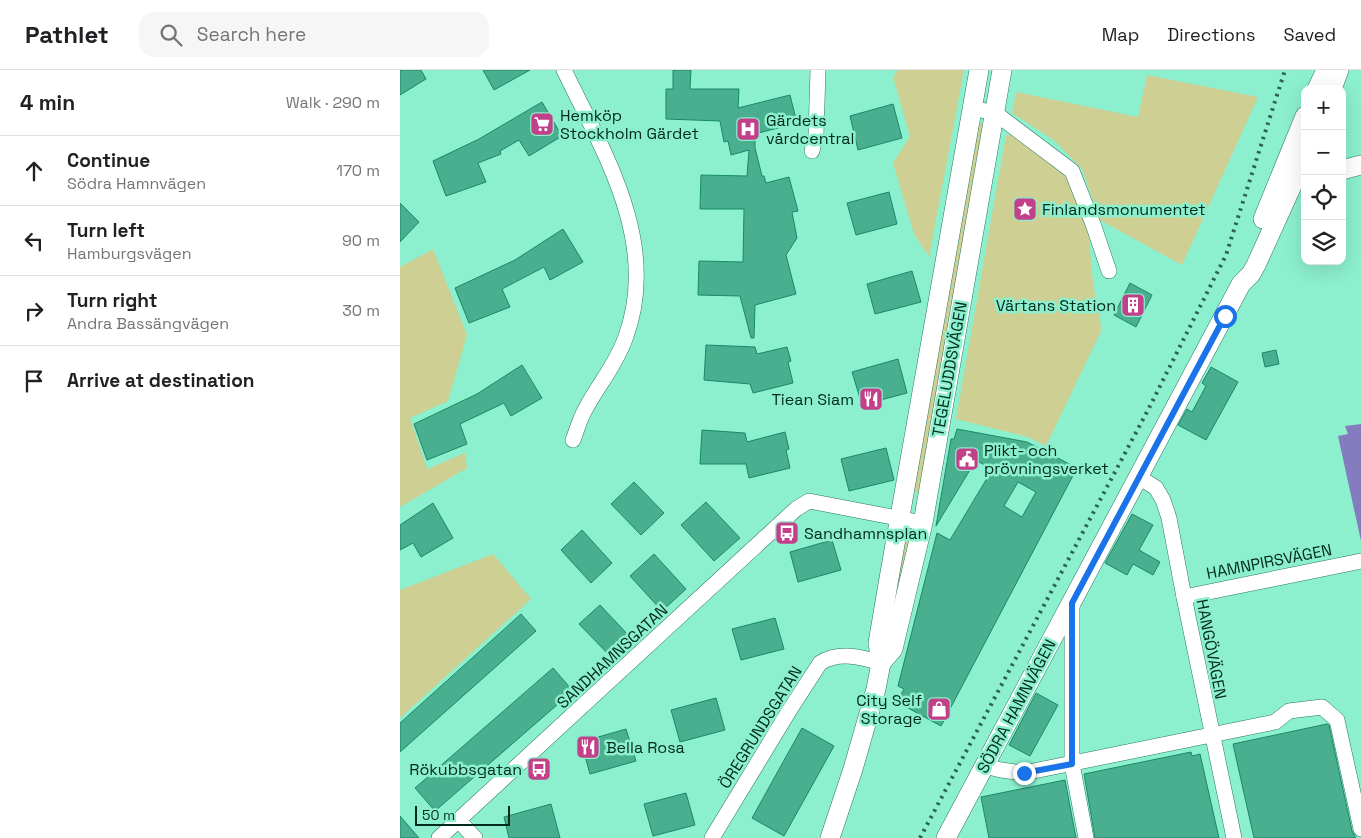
<!DOCTYPE html>
<meta charset="utf-8">
<style>
body{margin:0;font-family:"Space Grotesk",sans-serif;background:#f6f6f6;color:#202124}
.controls{position:absolute;right:15px;top:15px;display:grid;overflow:hidden;border-radius:10px;box-shadow:0 5px 20px #0002}
.controls button{width:45px;height:45px;display:grid;place-items:center;padding:0;border:0;border-bottom:1px solid #e0e0e0;background:#fff;color:#202124;font:25px sans-serif}
.scale{position:absolute;left:15px;bottom:12px;width:95px;box-sizing:border-box;padding-left:5px;border:2px solid #002a1e;border-top:0;font-size:14px;line-height:18px;white-space:nowrap;color:#002a1e;-webkit-text-stroke:4px #8cefcd;paint-order:stroke}
.stop{position:absolute;width:15px;height:15px;margin:-11px;border:4px solid #1a73e8;border-radius:50%;background:#fff}
.stop.end{background:#1a73e8;border-color:#fff;box-shadow:0 1px 5px #0008}
.list{margin:0;padding:0;list-style:none}
h2{display:flex;justify-content:space-between;align-items:center;height:65px;margin:0;padding:0 20px;font-size:21px}
h2 small{font-size:16px;font-weight:400;color:#757577}
.list li{display:grid;grid-template-columns:32px 1fr auto;gap:15px;align-items:center;box-sizing:border-box;height:70px;padding:0 20px;border-top:1px solid #e0e0e0}
.list b{display:block;font-size:19px;white-space:nowrap}
.list p{margin:0;font-size:16px;white-space:nowrap;color:#757577}
.list em{font-size:16px;font-style:normal;color:#757577}
.icon{flex:none;width:28px;height:28px;fill:none;stroke:currentColor;stroke-width:2;stroke-linecap:round;stroke-linejoin:round}
.map{position:relative;flex:none;width:961px;height:768px;overflow:hidden}
header{display:flex;align-items:center;gap:30px;box-sizing:border-box;height:70px;padding:0 25px;background:#fff;border-bottom:1px solid #e0e0e0}
header strong{font-size:24px}
nav{display:flex;gap:28px;margin-inline-start:auto;font-size:18px}
.search{width:350px;height:45px;background:#f6f6f6;display:flex;align-items:center;gap:12px;box-sizing:border-box;padding:0 18px;border-radius:15px;color:#757577;font-size:19px}
main{display:flex}
aside{flex:1;background:#fff}
.map>svg:first-child{display:block}
.green{fill:#cdcf93}
.water{fill:#857cc0}
.building{fill:#49af8e;stroke:#18896b;fill-rule:evenodd}
.lines{fill:none;stroke-linecap:round;stroke-linejoin:round}
.minor-casing{stroke:#2a7860;stroke-width:16}
.major-casing{stroke:#2a7860;stroke-width:20}
.minor{stroke:#fff;stroke-width:15}
.major{stroke:#fff;stroke-width:19}
.rail{stroke:#2a6552;stroke-width:4;stroke-dasharray:2.5 5;stroke-linecap:butt}
.route{stroke:#1a73e8;stroke-width:6}
.labels{text-anchor:middle;stroke-width:5;stroke-linejoin:round;paint-order:stroke}
.poi-label{font-size:16px;fill:#002a1e;stroke:#8cefcd;text-anchor:start}
.street-label{font-size:16px;fill:#002a1e;stroke:#8cefcd}
</style>
<header>
<strong>Pathlet</strong>
<div class="search"><svg class="icon" aria-label="search" viewBox="0 0 24 24"><circle cx="10" cy="10" r="6"/><path d="M15 15l6 6"/></svg>Search here</div>
<nav><a>Map</a><a>Directions</a><a>Saved</a></nav>
</header>
<main>
<aside>
<h2>4 min<small>Walk · 290 m</small></h2>
<ul class="list">
<li><svg class="icon" aria-label="ahead" viewBox="0 0 24 24"><path d="M12 20V5M6 11l6-6 6 6"/></svg><div><b>Continue</b><p>Södra Hamnvägen</p></div><em>170 m</em></li>
<li><svg class="icon" aria-label="left" viewBox="0 0 24 24"><path d="M17 20v-9H6M10 6l-5 5 5 5"/></svg><div><b>Turn left</b><p>Hamburgsvägen</p></div><em>90 m</em></li>
<li><svg class="icon" aria-label="right" viewBox="0 0 24 24"><path d="M7 20v-9h11M14 6l5 5-5 5"/></svg><div><b>Turn right</b><p>Andra Bassängvägen</p></div><em>30 m</em></li>
<li><svg class="icon" aria-label="arrive" viewBox="0 0 24 24"><path d="M6 21V4h12l-3 4 3 4H6"/></svg><div><b>Arrive at destination</b></div></li>
</ul>
</aside>
<div class="map">
<svg width="961" height="768" viewBox="0 0 961 768">
<rect width="100%" height="100%" fill="#8cefcd"/>
<g class="green">
<path d="M498 0H564L529 187 514 164 493 93 510 66 493 7Z"/>
<path d="M747 5 858 27 782 195 700 150 682 99 655 71 612 43 616 22 738 47Z"/>
<path d="M578 53 587 54 521 423 513 421Z"/>
<path d="M606 65H615L665 104 688 159 693 213 700 248 701 261 646 376 628 367 556 349Z"/>
<path d="M33 179 67 265 48 331 10 348 27 399 65 383 67 398 0 437V197Z"/>
<path d="M507 463 513 464 486 576 506 464Z"/>
<path d="M93 484 131 529 0 648V520Z"/>
</g>
<path class="water" d="M961 354V471L938 366 948 364 945 356Z"/>
<g class="building">
<path d="M0 0H21L26 9 0 25Z"/>
<path d="M83 0H130L94 20Z"/>
<path d="M273 0H291L290 19H339L338 38 390 25 397 53 355 64V78L362 106H364L366 113 389 107 398 141 392 142 397 168 386 185 396 224 355 235 354 268H351L340 226 298 225 299 191 343 192 344 139H300L301 105 347 106 349 80 331 85 328 71 324 72 320 51 266 49V19H273Z"/>
<path d="M142 32 162 66 129 86 119 70 100 81 101 84 78 93 86 112 46 126 33 91 79 69Z"/>
<path d="M493 34 502 68 458 80 450 46Z"/>
<path d="M489 122 497 154 456 165 447 133Z"/>
<path d="M0 133 19 152 0 172Z"/>
<path d="M163 159 183 192 150 210 144 197 102 219 110 237 69 253 55 218 115 190Z"/>
<path d="M512 201 521 232 475 244 467 214Z"/>
<path d="M730 213 752 225 736 257 714 245Z"/>
<path d="M306 275 355 277 357 284 387 277 391 291 388 292 393 313 353 323 350 314 304 310Z"/>
<path d="M876 280 879 294 865 297 862 283Z"/>
<path d="M498 289 507 323 462 335 452 302Z"/>
<path d="M122 295 142 328 111 346 104 333 60 354 67 374 27 390 14 354 77 324Z"/>
<path d="M811 297 838 312 806 370 778 355 787 339 792 342 806 316 802 313Z"/>
<path d="M557 359 627 372 677 398 541 656 497 632 504 619 498 616 537 463 550 470 592 400 576 390 536 456 551 369H554ZM618 412 636 422 622 447 604 436Z"/>
<path d="M302 360 345 363 347 372 385 362 389 379 386 380 390 398 349 408 346 394H300Z"/>
<path d="M486 378 494 410 449 421 441 389Z"/>
<path d="M234 412 264 443 241 465 211 434Z"/>
<path d="M306 432 340 468 314 491 281 455Z"/>
<path d="M33 433 53 468 21 487 13 473 0 480V455Z"/>
<path d="M732 444 753 455 739 480 760 492 753 505 733 494 727 505 705 493Z"/>
<path d="M182 460 212 493 191 513 161 480Z"/>
<path d="M432 470 441 500 398 512 390 482Z"/>
<path d="M254 484 286 519 262 541 230 506Z"/>
<path d="M200 535 232 569 212 588 179 554Z"/>
<path d="M121 544 136 561 0 682V653Z"/>
<path d="M375 548 384 579 341 590 332 559Z"/>
<path d="M153 598 173 621 35 741 15 718Z"/>
<path d="M636 623 658 635 630 686 609 675Z"/>
<path d="M316 628 325 660 280 672 271 640Z"/>
<path d="M927 654 929 655 952 761 956 768H854L833 674Z"/>
<path d="M402 658 434 676 384 766 352 748Z"/>
<path d="M226 659 236 691 190 704 181 672Z"/>
<path d="M791 682 792 686 800 684 819 768H695L684 704Z"/>
<path d="M665 710 676 768H589L581 727Z"/>
<path d="M286 723 295 755 253 766 244 734Z"/>
<path d="M151 734 160 768H109L104 747Z"/>
<path d="M0 746 19 768H0Z"/>
</g>
<g class="lines">
<g class="minor-casing">
<g id="minor">
<path d="M164 0C204 83 261 174 225 269 215 296 199 314 186 338 180 348 177 360 173 370"/>
<path d="M572 38 595 43 672 101 693 154 709 201"/>
<path d="M412 81 416 65 418 0"/>
<path d="M739 407 756 418 763 430 769 448 784 527 834 768"/>
<path d="M784 527 961 491"/>
<path d="M672 533V694L686 768"/>
<path d="M584 696 601 700 624 703 875 652 889 641 922 637 937 650 961 759"/>
<path d="M59 751 75 768"/>
<path d="M39 768 396 439 409 431 523 453"/>
<path d="M312 768 389 641 420 593C439 581 462 587 481 593"/>
</g>
</g>
<g class="major-casing">
<g id="major">
<path d="M917 19 926 0"/>
<path d="M932 19 939 0"/>
<path d="M942 100 961 95"/>
<path d="M863 149 905 46"/>
<path d="M481 593 493 579 523 453 602 0"/>
<path d="M430 768 453 699 476 619 481 593 478 573 488 514 579 0"/>
<path d="M546 768 841 214 851 204 856 195 905 87"/>
</g>
</g>
<use href="#minor" class="minor"/>
<use href="#major" class="major"/>
<path class="rail" d="M520 768 748 340 826 185 885 0"/>
</g>
<g class="lines">
<path class="route" d="M624 703 672 694V533L825 246"/>
</g>
<defs>
<g id="supermarket-square" transform="scale(1.25)"><rect x="-9" y="-9" width="18" height="18" rx="4" fill="#c14089" stroke="#8cefcd"/><path d="M-6-5.5h2.5l.6 2H6L4.5 2H-2.5L-4.4-4H-6ZM-1.5 3.2a1.3 1.3 0 1 0 .1 0ZM3 3.2a1.3 1.3 0 1 0 .1 0Z" fill="#fff"/></g>
<g id="hospital-square" transform="scale(1.25)"><rect x="-9" y="-9" width="18" height="18" rx="4" fill="#c14089" stroke="#8cefcd"/><path d="M-5-5h3v3.5h4V-5h3V5h-3V1.5h-4V5h-3Z" fill="#fff"/></g>
<g id="sight-square" transform="scale(1.25)"><rect x="-9" y="-9" width="18" height="18" rx="4" fill="#c14089" stroke="#8cefcd"/><path d="M0-6L1.8-2.2L6-1.7L2.9 1.2L3.7 5.4L0 3.3L-3.7 5.4L-2.9 1.2L-6-1.7L-1.8-2.2Z" fill="#fff"/></g>
<g id="building-square" transform="scale(1.25)"><rect x="-9" y="-9" width="18" height="18" rx="4" fill="#c14089" stroke="#8cefcd"/><path d="M-4-6H4V6H1V3H-1V6H-4ZM-2.5-4.3h1.7v1.8h-1.7ZM.8-4.3h1.7v1.8H.8ZM-2.5-1h1.7V.8h-1.7ZM.8-1h1.7V.8H.8Z" fill="#fff"/></g>
<g id="restaurant-square" transform="scale(1.25)"><rect x="-9" y="-9" width="18" height="18" rx="4" fill="#c14089" stroke="#8cefcd"/><path d="M-5-6h1v4h1v-4h1v4h1v-4h1v5L-1.5 .5V6h-2V.5L-5-1ZM5-6V6H3V1.5H1.5Q1.5-4 5-6Z" fill="#fff"/></g>
<g id="civic-square" transform="scale(1.25)"><rect x="-9" y="-9" width="18" height="18" rx="4" fill="#c14089" stroke="#8cefcd"/><path d="M-.6-6.5H3V-4.5H.6V-3L4-1V1h2V6H-6V1h2V-1L-.6-3ZM-1.2 2.5V6h2.4V2.5Z" fill="#fff"/></g>
<g id="bus-square" transform="scale(1.25)"><rect x="-9" y="-9" width="18" height="18" rx="4" fill="#c14089" stroke="#8cefcd"/><path d="M-5-6H5V4H4V6H2V4H-2V6H-4V4H-5ZM-3.5-4V0h7V-4ZM-3.5 1.2v1.5H-2V1.2ZM2 1.2v1.5H3.5V1.2Z" fill="#fff"/></g>
<g id="shop-square" transform="scale(1.25)"><rect x="-9" y="-9" width="18" height="18" rx="4" fill="#c14089" stroke="#8cefcd"/><path d="M-5-2.5h2.3a2.7 3.5 0 0 1 5.4 0H5L5.5 6h-11ZM-1.5-2.5h3a1.5 2.3 0 0 0-3 0Z" fill="#fff"/></g>
</defs>
<g fill-rule="evenodd">
<use href="#supermarket-square" x="142" y="54"/>
<use href="#hospital-square" x="348" y="59"/>
<use href="#sight-square" x="625" y="139"/>
<use href="#building-square" x="733" y="235"/>
<use href="#restaurant-square" x="471" y="329"/>
<use href="#civic-square" x="567" y="389"/>
<use href="#bus-square" x="387" y="463"/>
<use href="#shop-square" x="539" y="639"/>
<use href="#restaurant-square" x="188" y="677"/>
<use href="#bus-square" x="139" y="699"/>
</g>
<g class="labels">
<g class="poi-label">
<text x="160" y="51">Hemköp<tspan x="160" dy="18">Stockholm Gärdet</tspan></text>
<text x="366" y="56">Gärdets<tspan x="366" dy="18">vårdcentral</tspan></text>
<text x="642" y="145">Finlandsmonumentet</text>
<text x="716" y="241" text-anchor="end">Värtans Station</text>
<text x="454" y="335" text-anchor="end">Tiean Siam</text>
<text x="584" y="386">Plikt- och<tspan x="584" dy="18">prövningsverket</tspan></text>
<text x="404" y="469">Sandhamnsplan</text>
<text x="522" y="636" text-anchor="end">City Self<tspan x="522" dy="18">Storage</tspan></text>
<text x="206" y="683">Bella Rosa</text>
<text x="122" y="705" text-anchor="end">Rökubbsgatan</text>
</g>
<g class="street-label">
<text transform="translate(549 299) rotate(-80)" y="6">TEGELUDDSVÄGEN</text>
<text transform="translate(869 491) rotate(-11)" y="6">HAMNPIRSVÄGEN</text>
<text transform="translate(812 579) rotate(79)" y="6">HANGÖVÄGEN</text>
<text transform="translate(212 586) rotate(-43)" y="6">SANDHAMNSGATAN</text>
<text transform="translate(616 636) rotate(-62)" y="6">SÖDRA HAMNVÄGEN</text>
<text transform="translate(360 657) rotate(-58)" y="6">ÖREGRUNDSGATAN</text>
</g>
</g>
</svg>
<div class="controls">
<button>+</button>
<button>−</button>
<button><svg class="icon" aria-label="locate" viewBox="0 0 24 24"><circle cx="12" cy="12" r="6"/><path d="M12 2v4M12 18v4M2 12h4M18 12h4"/></svg></button>
<button><svg class="icon" aria-label="layers" viewBox="0 0 24 24"><path d="M12 4l9 5-9 5-9-5zM3 14l9 5 9-5"/></svg></button>
</div>
<div class="scale">50 m</div>
<div class="stop" style="left:825px;top:246px"></div>
<div class="stop end" style="left:624px;top:703px"></div>
</div>
</main>
